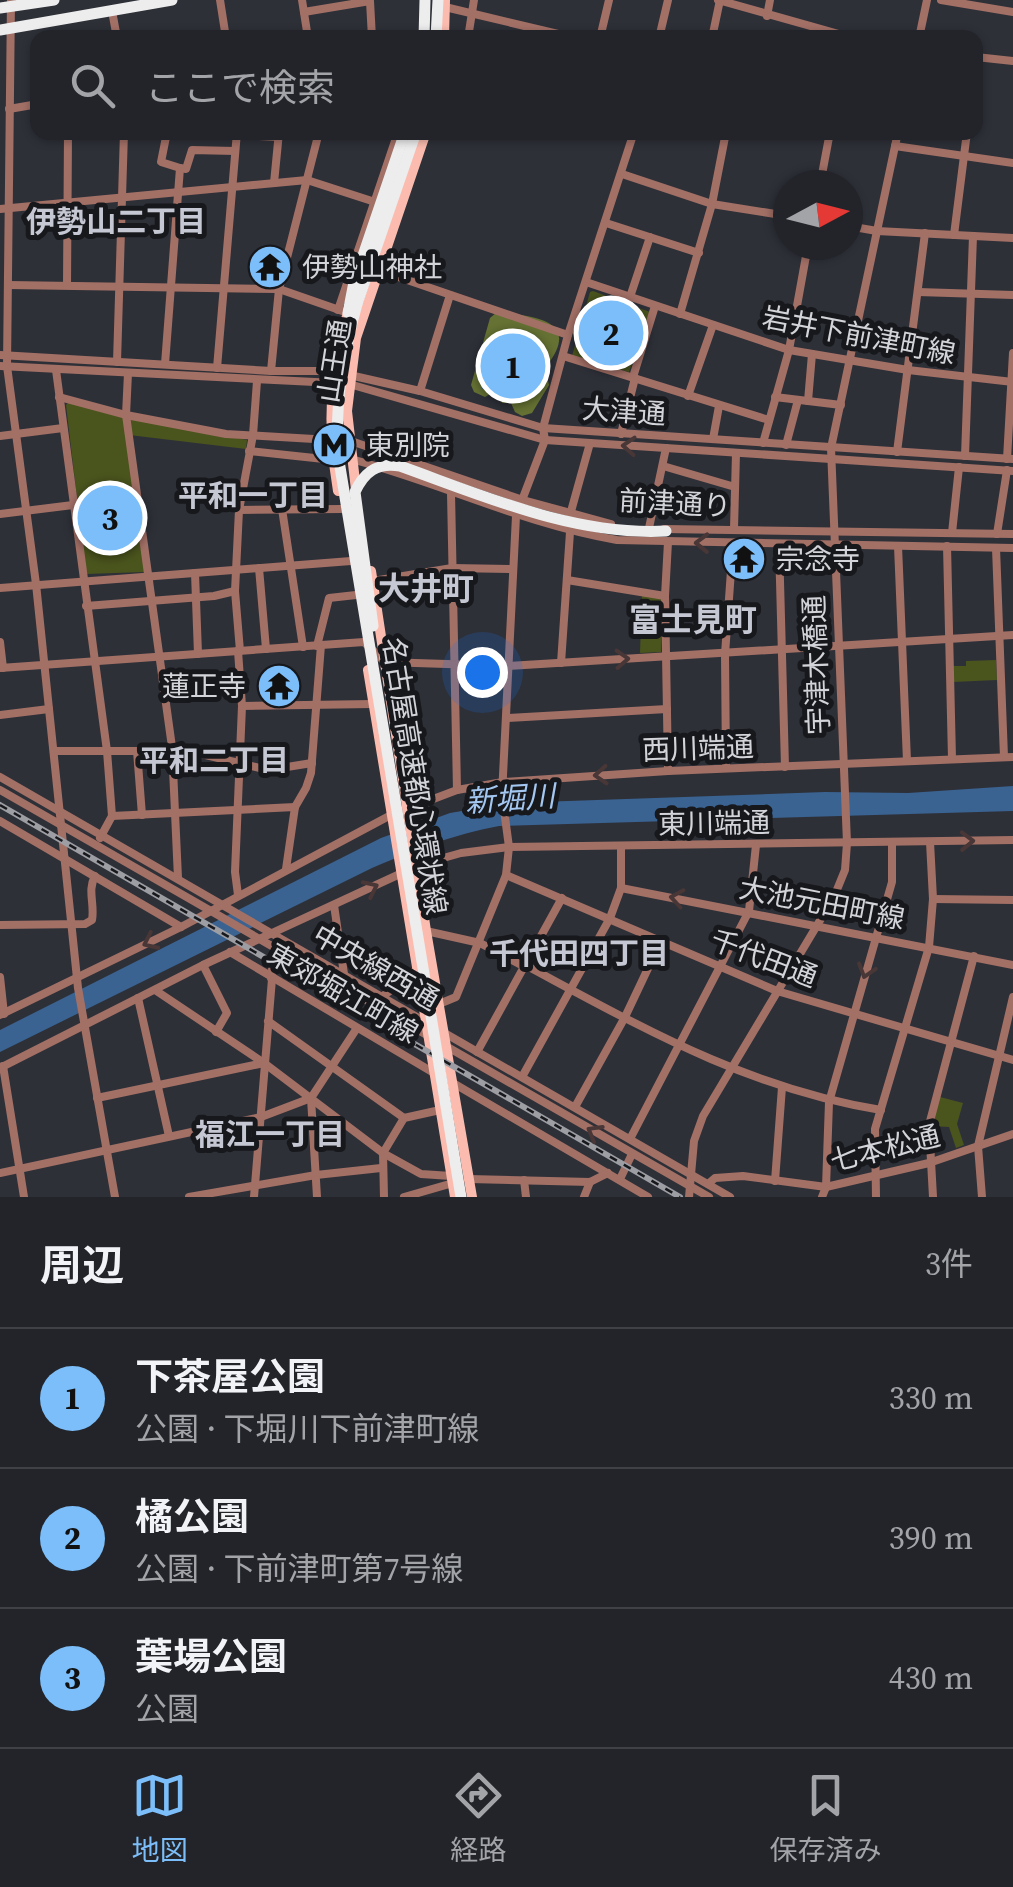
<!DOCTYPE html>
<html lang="ja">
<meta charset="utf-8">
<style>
body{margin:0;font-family:"Source Serif 4","Noto Sans JP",serif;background:#2e3036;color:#f1f3f6}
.compass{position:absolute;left:773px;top:170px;width:90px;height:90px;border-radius:50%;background:#22242a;box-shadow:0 2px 8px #0004;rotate:83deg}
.you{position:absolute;left:482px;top:672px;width:35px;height:35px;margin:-25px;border:8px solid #fff;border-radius:50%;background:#1a73e8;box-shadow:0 0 0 15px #1a73e833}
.badge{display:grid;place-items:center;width:65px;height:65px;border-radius:50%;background:#7cbef9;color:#111;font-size:32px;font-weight:700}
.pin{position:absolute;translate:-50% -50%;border:5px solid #fff;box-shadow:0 2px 10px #0006}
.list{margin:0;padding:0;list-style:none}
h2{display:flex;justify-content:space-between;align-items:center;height:130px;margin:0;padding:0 40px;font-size:42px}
h2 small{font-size:32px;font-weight:400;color:#a2a4a8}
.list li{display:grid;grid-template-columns:65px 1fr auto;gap:30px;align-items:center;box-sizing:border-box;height:140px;padding:0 40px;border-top:2px solid #3f4147}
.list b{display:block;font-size:38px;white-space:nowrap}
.list p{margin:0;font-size:32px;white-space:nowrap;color:#a2a4a8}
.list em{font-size:32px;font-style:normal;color:#a2a4a8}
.icon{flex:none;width:55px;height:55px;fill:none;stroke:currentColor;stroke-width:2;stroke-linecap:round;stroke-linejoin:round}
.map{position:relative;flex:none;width:1013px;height:1197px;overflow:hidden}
.search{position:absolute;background:#22242a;box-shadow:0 2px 8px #0004;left:30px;right:30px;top:30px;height:110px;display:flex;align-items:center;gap:25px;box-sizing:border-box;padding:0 35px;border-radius:20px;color:#a2a4a8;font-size:38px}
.sheet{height:550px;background:#22242a}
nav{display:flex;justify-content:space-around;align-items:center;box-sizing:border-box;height:140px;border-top:2px solid #3f4147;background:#22242a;font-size:28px;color:#a2a4a8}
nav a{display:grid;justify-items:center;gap:5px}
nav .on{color:#7cbef9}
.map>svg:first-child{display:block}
.green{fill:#4a541d}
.forest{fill:#657233}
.water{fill:#3a6392}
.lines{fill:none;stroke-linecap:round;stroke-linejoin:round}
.minor{stroke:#a37066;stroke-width:8}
.major{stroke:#fbbcaf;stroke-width:10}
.highway{stroke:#ededed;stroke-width:11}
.rail-casing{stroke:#9d9ea4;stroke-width:6}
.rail{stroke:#17181c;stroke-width:2.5;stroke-dasharray:8;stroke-linecap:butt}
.highway-bridge{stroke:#ededed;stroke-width:11}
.oneway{stroke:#483736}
.labels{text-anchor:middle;stroke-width:10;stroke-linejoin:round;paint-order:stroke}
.poi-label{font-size:28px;fill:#d3d4d9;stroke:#17181c;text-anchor:start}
.street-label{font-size:28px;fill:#d3d4d9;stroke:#17181c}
.neighbourhood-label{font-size:30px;font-weight:bold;fill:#c5c7d2;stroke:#17181c}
.water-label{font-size:30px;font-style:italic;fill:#a3c7f1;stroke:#17181c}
.quarter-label{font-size:32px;font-weight:bold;fill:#c5c7d2;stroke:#17181c}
</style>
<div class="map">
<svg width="1013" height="1197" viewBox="0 0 1013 1197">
<rect width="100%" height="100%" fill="#2e3038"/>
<g class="green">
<path d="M593 291 650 312 629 372 572 356 590 292Z"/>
<path d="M69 402 247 440 246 449 129 435 145 572 86 574 66 405Z"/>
<path d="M642 594 662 599 661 652 640 653Z"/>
<path d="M996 660 997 680 953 682 952 666H966V661Z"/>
<path d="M940 1097 963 1103 957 1124 964 1145 956 1148 949 1127 932 1126Z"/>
</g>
<path class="forest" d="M497 312C537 316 583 321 545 368L549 385 532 413 522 416 515 412 511 403H502L499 389 485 397 474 392 471 385 490 318Z"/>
<g class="water">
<path d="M498 340 505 349 499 383 482 389 480 381 491 372 487 358 489 344Z"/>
<path d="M1013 786V811L499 826C452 835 420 848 372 868L0 1052V1030L381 838 450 813 510 803 825 792 908 793Z"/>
</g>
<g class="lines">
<g class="minor">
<path d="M11 0 7 366 36 584 78 988 115 1197"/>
<path d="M220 0 226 38"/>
<path d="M302 0 308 38"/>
<path d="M718 0 853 38"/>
<path d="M941 0 1013 12"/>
<path d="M445 7 575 38"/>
<path d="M112 11 117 38"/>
<path d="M304 12 370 1 372 38"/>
<path d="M767 16 770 0"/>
<path d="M468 38 474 0"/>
<path d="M600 38 609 0"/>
<path d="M659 38 668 0"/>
<path d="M712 38 720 0"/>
<path d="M919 38 927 0"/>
<path d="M976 57 1013 61"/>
<path d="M9 109 38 104"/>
<path d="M237 135 278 137"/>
<path d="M895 146 1013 163"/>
<path d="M180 168 186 169 192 150 235 151"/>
<path d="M622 174 712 204 788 216"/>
<path d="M274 183 279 132"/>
<path d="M820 185 830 132"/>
<path d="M0 209 307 180 375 202"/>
<path d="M606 223 699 253"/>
<path d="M848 226 877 231 1013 238"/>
<path d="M954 235 967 132"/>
<path d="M378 270 568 335"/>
<path d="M586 282 789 350 908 370 1013 382"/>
<path d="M8 285 279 289 348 313"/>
<path d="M67 285 68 132"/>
<path d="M918 292 1013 295"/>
<path d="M630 297 650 237"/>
<path d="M338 310 398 132"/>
<path d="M680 314 712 204 726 132"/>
<path d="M0 355 271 371H332L420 391 543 428 1013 459"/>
<path d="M563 356 769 420"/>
<path d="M117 362 124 132"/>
<path d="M165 364 180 168 161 162 167 132"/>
<path d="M0 366 335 383"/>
<path d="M217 368 237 132"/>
<path d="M56 370 107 751 112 816 100 838"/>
<path d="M271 371 279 289 319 132"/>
<path d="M128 373 126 415 172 747 178 878"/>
<path d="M633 377 655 306"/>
<path d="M349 384 545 440 1013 471"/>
<path d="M420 391 450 295"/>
<path d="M688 396 713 325"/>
<path d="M59 397 126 415 226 434 331 440"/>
<path d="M775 397 841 405"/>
<path d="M808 401 812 354"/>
<path d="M621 434 635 378"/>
<path d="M0 436 63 428"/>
<path d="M713 439 719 406"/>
<path d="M348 440 523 500 611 524"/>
<path d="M763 443 789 350 808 245"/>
<path d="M786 445 798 400"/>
<path d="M249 451 333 460"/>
<path d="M897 452 925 233"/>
<path d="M965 456 973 236"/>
<path d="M351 459C441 483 524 524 617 540L1013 548"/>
<path d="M1007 459 1013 353"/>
<path d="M663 466 735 487"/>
<path d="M451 493 457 790"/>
<path d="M282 509 303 647"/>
<path d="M239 510 342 509"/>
<path d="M0 514 73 505"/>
<path d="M570 515 590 443"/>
<path d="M649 528 666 448"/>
<path d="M664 529 1013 534"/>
<path d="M734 529 736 453"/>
<path d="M952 533 959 467"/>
<path d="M997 534 1007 470"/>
<path d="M668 542 665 596 668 771"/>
<path d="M779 544 785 767"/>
<path d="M898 546 907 761"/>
<path d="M947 546 952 759"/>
<path d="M996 548 1004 757"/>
<path d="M259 568 266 649"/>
<path d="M195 573 198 654"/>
<path d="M567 580 665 596"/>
<path d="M373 581 452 568 513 569"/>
<path d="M0 588 351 561"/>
<path d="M86 606 214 596 235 591"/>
<path d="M0 642 3 668"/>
<path d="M317 646 329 598 356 595"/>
<path d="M238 651 242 706 235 872 238 895"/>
<path d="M240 651 235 591 239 510 253 435 257 381"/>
<path d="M561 663 570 532"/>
<path d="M0 668 364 642 385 662 508 666 1013 635"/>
<path d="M242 706 373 704"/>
<path d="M0 715 49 709"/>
<path d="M506 718 667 709"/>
<path d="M172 747 268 770 312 763"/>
<path d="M54 751H172"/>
<path d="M137 751 142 815"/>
<path d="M726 768 725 654 733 543"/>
<path d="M0 777 429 1024"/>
<path d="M0 790 432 1038"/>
<path d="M112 816 295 807"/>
<path d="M0 821 181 927"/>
<path d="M415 866 461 853 509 847 1013 840"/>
<path d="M286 869 295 807 306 788 311 773 321 645"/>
<path d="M506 875 777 991 1013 1060"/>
<path d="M621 888 1013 965"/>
<path d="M933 899 1013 900"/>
<path d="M334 905 344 974"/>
<path d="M0 925 85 924 92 920C95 904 87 891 95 876"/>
<path d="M426 931 480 943 525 967"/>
<path d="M230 952 434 1073"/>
<path d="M203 965 227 1013 216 1032"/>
<path d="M527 966C643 1028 749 1089 881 1110"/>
<path d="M0 977 4 1014"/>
<path d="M271 978 275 947"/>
<path d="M155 990 264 1063 383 1153 421 1174 451 1176"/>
<path d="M382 997 416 970"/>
<path d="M138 998 169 1136"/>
<path d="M439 1004 456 997 506 875 509 847 502 795 516 516 545 440 543 428 568 335 634 132"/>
<path d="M0 1015 181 927 391 815 457 790 503 782 668 771 1013 757"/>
<path d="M268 1021 404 1118"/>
<path d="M441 1031 730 1197"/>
<path d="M444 1045 709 1197"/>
<path d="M477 1052 562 898"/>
<path d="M3 1066 24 1197"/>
<path d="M0 1068 203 965 402 873"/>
<path d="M522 1077 610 918 621 888V846"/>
<path d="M453 1083 648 1197"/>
<path d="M97 1098 264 1063"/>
<path d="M575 1107 625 1017 661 941"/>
<path d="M630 1139 749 911 756 845"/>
<path d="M0 1173 261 1117 311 1098"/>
<path d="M469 1179 590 1182 608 1173"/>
<path d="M620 1179 632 1154"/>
<path d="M524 1180 526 1197"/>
<path d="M775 1181 782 1087"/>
<path d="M708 1184 715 1178 743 1176 826 1187 929 1163 1013 1134"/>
<path d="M189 1197 316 1175 381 1168"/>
<path d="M254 1197 272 979"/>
<path d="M317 1197 311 1098 357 1028"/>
<path d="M384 1197 383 1153 404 1118 440 1110"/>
<path d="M404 1197 453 1183"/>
<path d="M584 1197 590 1182"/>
<path d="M689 1197 694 1141 703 1116 834 897 845 870 847 843 831 448 898 132"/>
<path d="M822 1197 826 1187 829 1102 892 882V842"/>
<path d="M876 1197 875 1129 929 947 933 899 930 842"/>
<path d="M933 1197 929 1125 974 956"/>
<path d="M982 1197 978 1146 1013 997"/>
</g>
<g class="major">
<path d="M444 38 445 0"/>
<path d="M356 490 347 411 356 338 426 132"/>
<path d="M338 491C327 426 329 368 350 306"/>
<path d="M371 571 426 931 472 1197"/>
<path d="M368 670 455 1197"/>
</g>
<g class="highway">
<path d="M0 8 54 0"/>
<path d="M0 30 172 0"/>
<path d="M424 38 425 0"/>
<path d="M436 38 438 0"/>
<path d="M357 304 416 132"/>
<path d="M348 313 354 282 405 132"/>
</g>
<g class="rail-casing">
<path id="rail" d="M0 805 680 1197"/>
</g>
<use href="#rail" class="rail"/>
<g class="highway-bridge">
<path d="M357 304C343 355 335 402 338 455L461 1197"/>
<path d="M373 626 355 492C364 472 377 462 400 466 484 496 574 536 666 531"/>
</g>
</g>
<defs><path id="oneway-chevron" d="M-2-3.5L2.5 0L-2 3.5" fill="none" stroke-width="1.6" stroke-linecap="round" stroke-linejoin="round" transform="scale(2.5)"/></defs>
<g class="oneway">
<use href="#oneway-chevron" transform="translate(629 446) rotate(-176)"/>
<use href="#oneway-chevron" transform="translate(702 543) rotate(-179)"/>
<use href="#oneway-chevron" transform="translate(622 659) rotate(-3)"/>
<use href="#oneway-chevron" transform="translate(601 775) rotate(176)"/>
<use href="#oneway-chevron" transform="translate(967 841) rotate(-1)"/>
<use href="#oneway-chevron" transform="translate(371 888) rotate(-25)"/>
<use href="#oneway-chevron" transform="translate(677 898) rotate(-170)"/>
<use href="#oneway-chevron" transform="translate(150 942) rotate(155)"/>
<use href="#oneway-chevron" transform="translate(866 971) rotate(107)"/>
<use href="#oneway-chevron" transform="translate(594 1132) rotate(-150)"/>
</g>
<defs>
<g id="temple-disc" transform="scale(2.25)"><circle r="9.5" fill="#7cbef9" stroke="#17181c"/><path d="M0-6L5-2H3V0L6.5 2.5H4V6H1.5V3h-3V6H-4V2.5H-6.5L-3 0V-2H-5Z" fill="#111"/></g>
<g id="metro-disc" transform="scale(2.25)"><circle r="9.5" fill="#7cbef9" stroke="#17181c"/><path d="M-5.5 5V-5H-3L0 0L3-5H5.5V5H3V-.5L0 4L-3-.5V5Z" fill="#111"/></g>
</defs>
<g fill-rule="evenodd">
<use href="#temple-disc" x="270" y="267"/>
<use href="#metro-disc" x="334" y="445"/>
<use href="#temple-disc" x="744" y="559"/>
<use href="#temple-disc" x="279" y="686"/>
</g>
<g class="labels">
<g class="poi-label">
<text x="302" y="277">伊勢山神社</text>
<text x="366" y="455">東別院</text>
<text x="776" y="569">宗念寺</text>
<text x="246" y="696" text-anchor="end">蓮正寺</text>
</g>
<g class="street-label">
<text transform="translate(859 335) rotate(11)" y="10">岩井下前津町線</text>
<text transform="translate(334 361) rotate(-81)" y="10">山王通</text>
<text transform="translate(624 411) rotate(4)" y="10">大津通</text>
<text transform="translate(675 503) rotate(3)" y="10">前津通り</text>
<text transform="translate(816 665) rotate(-92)" y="10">宇津木橋通</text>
<text transform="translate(698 748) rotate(-2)" y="10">西川端通</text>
<text transform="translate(415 776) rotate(81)" y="10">名古屋高速都心環状線</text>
<text transform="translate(714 823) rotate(-1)" y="10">東川端通</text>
<text transform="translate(822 903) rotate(11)" y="10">大池元田町線</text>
<text transform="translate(764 958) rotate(21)" y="10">千代田通</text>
<text transform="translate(376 967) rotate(30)" y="10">中央線西通</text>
<text transform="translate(343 993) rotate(30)" y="10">東郊堀江町線</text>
<text transform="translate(885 1148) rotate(-14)" y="10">七本松通</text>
</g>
<g class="neighbourhood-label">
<text x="116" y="232">伊勢山二丁目</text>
<text x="253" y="506">平和一丁目</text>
<text x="214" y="771">平和二丁目</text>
<text x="579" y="964">千代田四丁目</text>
<text x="270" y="1145">福江一丁目</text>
</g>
<g class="water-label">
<text transform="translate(510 799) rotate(-4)" y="10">新堀川</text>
</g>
<g class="quarter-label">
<text x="426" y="600">大井町</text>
<text x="693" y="631">富士見町</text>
</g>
</g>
</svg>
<svg class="compass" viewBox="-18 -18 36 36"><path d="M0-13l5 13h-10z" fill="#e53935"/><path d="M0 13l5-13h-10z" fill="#a2a4a8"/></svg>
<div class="you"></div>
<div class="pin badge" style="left:513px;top:366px">1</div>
<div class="pin badge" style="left:611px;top:333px">2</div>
<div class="pin badge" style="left:110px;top:518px">3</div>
<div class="search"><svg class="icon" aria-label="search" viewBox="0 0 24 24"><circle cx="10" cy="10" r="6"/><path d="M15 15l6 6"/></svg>ここで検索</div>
</div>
<section class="sheet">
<h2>周辺<small>3件</small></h2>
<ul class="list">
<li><span class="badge">1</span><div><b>下茶屋公園</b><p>公園 · 下堀川下前津町線</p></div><em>330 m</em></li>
<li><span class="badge">2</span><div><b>橘公園</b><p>公園 · 下前津町第7号線</p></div><em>390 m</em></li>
<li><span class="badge">3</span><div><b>葉場公園</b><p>公園</p></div><em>430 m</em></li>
</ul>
</section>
<nav>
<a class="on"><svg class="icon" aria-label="map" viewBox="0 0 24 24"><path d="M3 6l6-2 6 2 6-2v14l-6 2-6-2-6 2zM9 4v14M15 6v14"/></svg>地図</a>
<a><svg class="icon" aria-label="directions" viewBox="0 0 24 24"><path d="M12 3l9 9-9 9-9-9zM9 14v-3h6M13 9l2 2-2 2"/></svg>経路</a>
<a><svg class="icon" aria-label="saved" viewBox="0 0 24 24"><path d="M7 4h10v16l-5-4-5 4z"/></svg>保存済み</a>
</nav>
